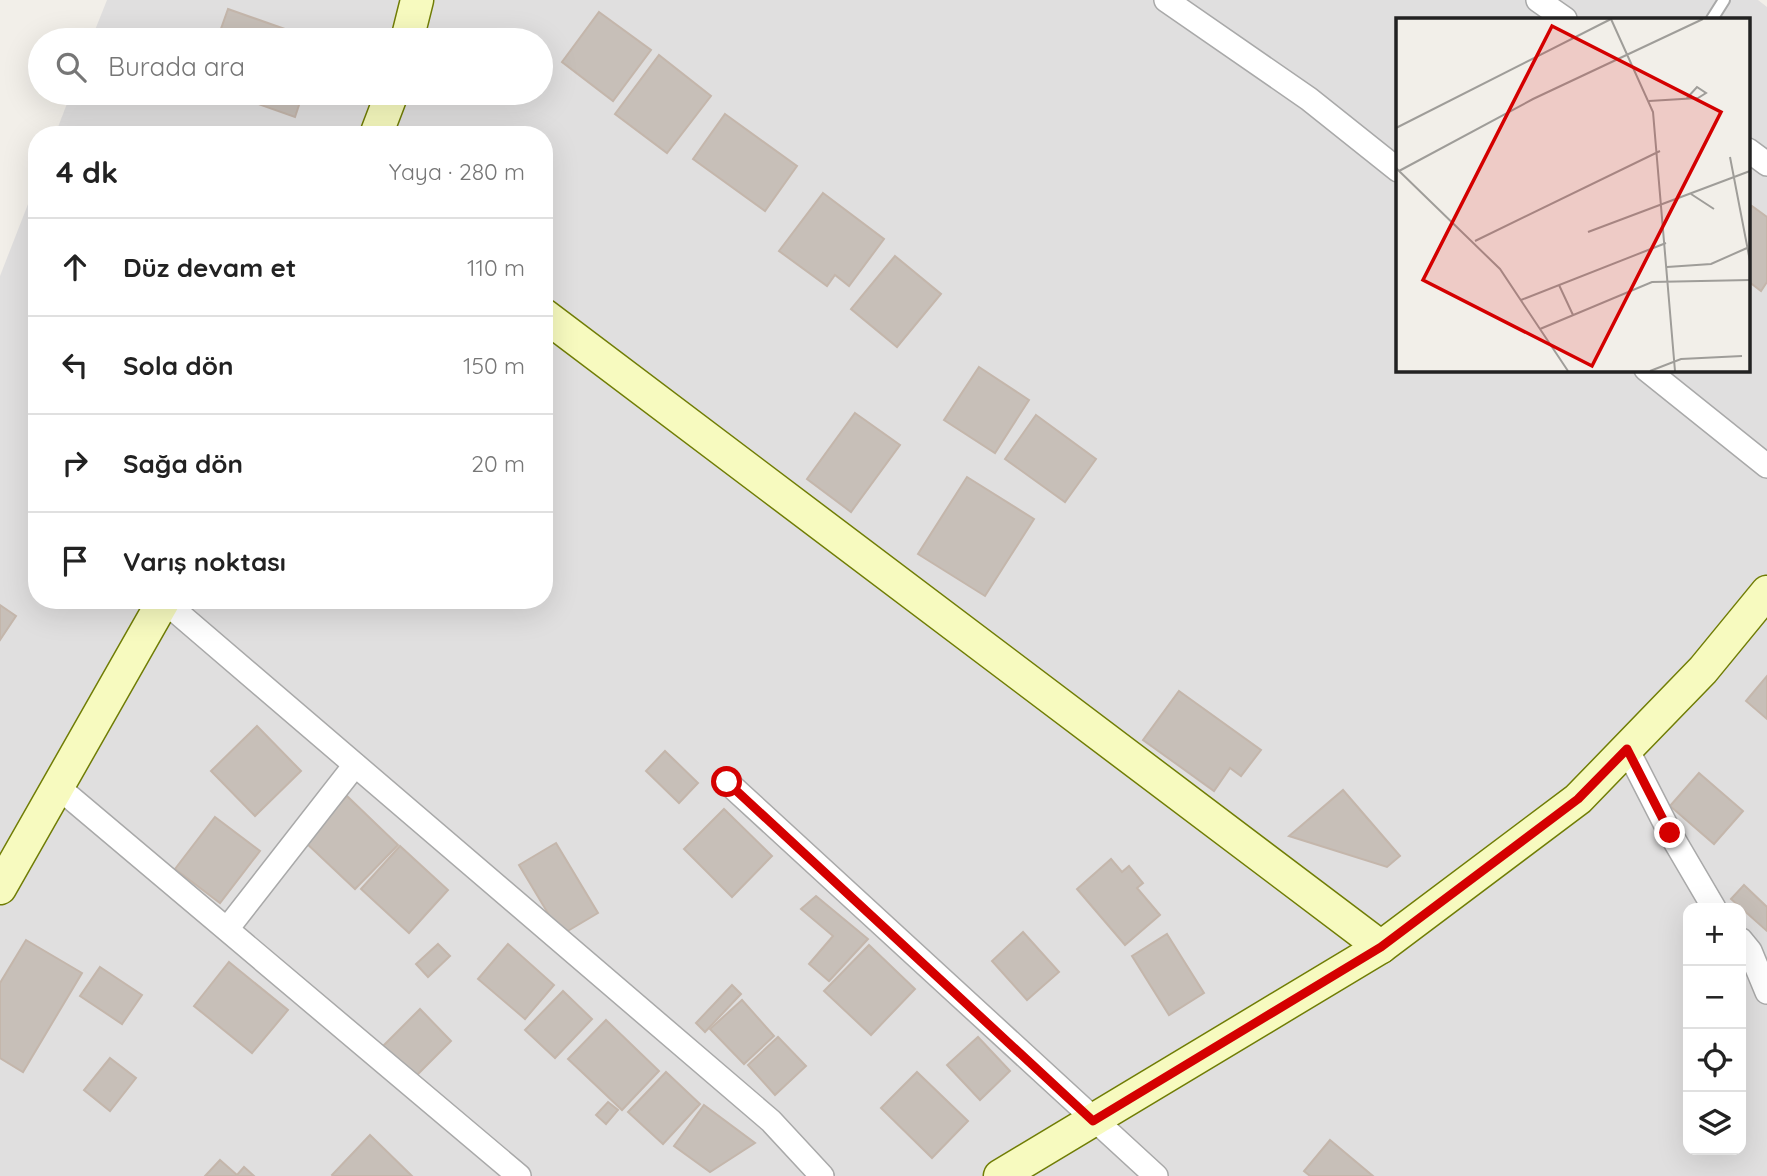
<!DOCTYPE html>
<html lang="tr">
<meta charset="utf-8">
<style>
body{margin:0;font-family:Quicksand,sans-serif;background:#f2f2f2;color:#222}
.controls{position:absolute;right:21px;bottom:21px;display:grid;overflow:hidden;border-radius:14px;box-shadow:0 7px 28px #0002}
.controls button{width:63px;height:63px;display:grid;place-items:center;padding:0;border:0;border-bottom:2px solid #e0e0e0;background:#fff;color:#222;font:35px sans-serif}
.stop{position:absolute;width:21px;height:21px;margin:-16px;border:5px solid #d40000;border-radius:50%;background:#fff}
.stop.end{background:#d40000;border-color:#fff;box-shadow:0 2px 7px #0008}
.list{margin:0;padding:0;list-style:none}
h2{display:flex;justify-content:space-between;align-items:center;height:91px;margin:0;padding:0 28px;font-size:30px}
h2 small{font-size:23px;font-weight:400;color:#767676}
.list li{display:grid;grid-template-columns:46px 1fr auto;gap:21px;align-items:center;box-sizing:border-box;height:98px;padding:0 28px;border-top:2px solid #e0e0e0}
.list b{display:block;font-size:26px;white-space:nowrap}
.list em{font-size:23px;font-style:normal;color:#767676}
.icon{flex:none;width:38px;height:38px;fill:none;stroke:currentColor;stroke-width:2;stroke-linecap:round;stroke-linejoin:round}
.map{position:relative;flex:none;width:1767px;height:1176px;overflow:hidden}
.search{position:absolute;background:#fff;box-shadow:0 7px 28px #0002;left:28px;top:28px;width:525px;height:77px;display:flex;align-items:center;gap:18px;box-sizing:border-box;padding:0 24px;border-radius:38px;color:#767676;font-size:26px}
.panel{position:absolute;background:#fff;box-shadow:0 7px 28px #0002;left:28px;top:126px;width:525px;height:483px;border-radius:28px}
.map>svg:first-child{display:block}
.residential{fill:#e0dfdf;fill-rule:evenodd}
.building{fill:#c7bfb8;stroke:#c4b6ab;stroke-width:2}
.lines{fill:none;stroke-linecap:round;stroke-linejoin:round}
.lane-casing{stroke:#a9a9a9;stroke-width:14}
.street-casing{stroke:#a9a9a9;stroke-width:26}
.secondary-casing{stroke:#707d05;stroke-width:35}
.lane{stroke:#fff;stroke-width:10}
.street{stroke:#fff;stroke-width:23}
.secondary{stroke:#f7fabf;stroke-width:32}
.route{stroke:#d40000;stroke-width:9}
.inset-road{fill:none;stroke:#9f9d99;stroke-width:2}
.view{fill:#d40000;fill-opacity:0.15;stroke:#d40000;stroke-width:3.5}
.inset-edge{fill:none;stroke:#222;stroke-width:3.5}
</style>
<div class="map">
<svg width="1767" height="1176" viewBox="0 0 1767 1176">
<rect width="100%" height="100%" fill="#f2efe9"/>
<path class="residential" d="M107 0H1758L1767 7V1176H0V276L37 181V600H544V135H55L71 93H541V40H91ZM1398 19H1748V369H1398ZM1688 908H1741V1150H1688Z"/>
<g class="building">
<path d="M228 9 316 40H217Z"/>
<path d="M599 12 651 50 613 101 562 62Z"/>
<path d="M659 55 711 96 667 153 615 114Z"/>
<path d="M227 93H303L295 117Z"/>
<path d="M725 114 797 166 765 211 693 159Z"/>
<path d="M823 193 884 239 849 286 835 275 827 286 779 251Z"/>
<path d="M1752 206 1767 217V282L1761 291 1748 281V212Z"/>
<path d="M895 256 941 294 897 347 851 309Z"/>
<path d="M979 367 1029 400 995 453 944 420Z"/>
<path d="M855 413 900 445 851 512 807 479Z"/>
<path d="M1036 415 1096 459 1065 502 1005 459Z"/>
<path d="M967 477 1034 519 985 596 918 554Z"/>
<path d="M0 605 16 616 0 640Z"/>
<path d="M1767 676V719L1746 701Z"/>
<path d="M1179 691 1261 750 1241 776 1230 768 1214 791 1143 740Z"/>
<path d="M257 726 301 771 255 816 211 771Z"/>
<path d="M665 751 698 783 679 803 646 771Z"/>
<path d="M1699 773 1743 811 1714 844 1670 806Z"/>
<path d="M1343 790 1400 856 1387 867 1289 836Z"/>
<path d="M347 796 398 845 355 889 304 841Z"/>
<path d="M724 809 772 856 732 897 684 849Z"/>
<path d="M215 817 260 851 220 903 175 869Z"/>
<path d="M556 843 598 913 561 935 519 865Z"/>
<path d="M400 846 448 890 409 933 361 889Z"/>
<path d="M1111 859 1122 872 1129 866 1143 883 1137 888 1160 915 1125 945 1077 889Z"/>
<path d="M1744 885 1767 907V931L1731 899Z"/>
<path d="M816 896 868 939 829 981 809 964 833 936 801 909Z"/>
<path d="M1023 932 1059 972 1027 1000 992 961Z"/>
<path d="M1167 934 1204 993 1169 1015 1132 956Z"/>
<path d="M26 940 82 973 23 1072 0 1058V983Z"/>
<path d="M438 944 450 956 428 977 416 964Z"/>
<path d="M508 944 554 985 525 1019 478 979Z"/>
<path d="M869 945 915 989 871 1035 824 991Z"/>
<path d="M229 962 288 1010 252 1053 194 1006Z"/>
<path d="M100 967 142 995 122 1024 80 996Z"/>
<path d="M732 985 741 994 705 1032 696 1023Z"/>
<path d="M563 991 592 1019 555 1058 525 1030Z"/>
<path d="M742 1000 774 1036 744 1064 710 1029Z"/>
<path d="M420 1009 451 1041 412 1080 380 1049Z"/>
<path d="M606 1020 659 1071 622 1110 568 1059Z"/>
<path d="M778 1037 806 1066 775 1095 748 1065Z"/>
<path d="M978 1037 1010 1071 980 1100 947 1065Z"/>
<path d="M110 1058 136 1078 110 1111 84 1090Z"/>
<path d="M666 1072 700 1104 663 1144 628 1112Z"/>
<path d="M917 1072 968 1121 932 1158 881 1108Z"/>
<path d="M608 1102 618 1110 606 1124 596 1115Z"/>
<path d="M704 1105 755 1143 710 1172 674 1146Z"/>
<path d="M370 1135 412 1176H333L332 1175Z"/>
<path d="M1330 1140 1373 1176H1310L1304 1171Z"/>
<path d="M220 1160 237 1175 244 1167 254 1176H205Z"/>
</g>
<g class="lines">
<g class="lane-casing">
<path id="lane" d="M1712 19 1724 0"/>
</g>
<g class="street-casing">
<g id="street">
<path d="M1166 0 1309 99 1398 170"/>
<path d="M1538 0 1565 19"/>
<path d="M1748 150 1767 164"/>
<path d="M1646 369 1767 466"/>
<path d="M164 601 771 1121 822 1176"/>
<path d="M1627 749 1670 833 1714 908"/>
<path d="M727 782 1156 1176"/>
<path d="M58 787 519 1176"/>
<path d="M227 929 355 765"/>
<path d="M1741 940 1750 951 1767 992"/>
</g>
</g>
<g class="secondary-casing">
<g id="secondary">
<path d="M407 40 417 0"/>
<path d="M376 135 392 93"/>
<path d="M544 315 1381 947"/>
<path d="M0 888 164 600"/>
<path d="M1000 1176 1381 947 1578 799 1703 670 1767 592"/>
</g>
</g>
<use href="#lane" class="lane"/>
<use href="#street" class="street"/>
<use href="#secondary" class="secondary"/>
</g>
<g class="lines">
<path class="route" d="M727 782 1093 1121 1381 947 1578 799 1627 749 1670 833"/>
</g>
<g transform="translate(1396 18)">
<rect width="354" height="354" fill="#f2efe9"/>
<path class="inset-road" d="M215 1 257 94 279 353M253 83 302 80 310 75 301 69 291 80M0 110 215 1M334 139 354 243M0 150 104 251 172 353M3 153 137 81 307 1M295 176 318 191M192 214 354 153M79 223 264 133M271 249 315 246 351 230M163 267 177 297M125 282 270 225M144 311 256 264 354 262M254 353 285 341 346 338"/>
<path class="view" d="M156 8 325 94 196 348 27 262Z"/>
<rect width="354" height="354" class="inset-edge"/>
</g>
</svg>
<div class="controls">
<button>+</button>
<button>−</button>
<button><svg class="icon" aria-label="locate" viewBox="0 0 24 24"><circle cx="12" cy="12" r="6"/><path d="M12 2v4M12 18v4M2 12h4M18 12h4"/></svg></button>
<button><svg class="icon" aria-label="layers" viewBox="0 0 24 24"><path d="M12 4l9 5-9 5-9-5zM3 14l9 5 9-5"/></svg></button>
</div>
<div class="stop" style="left:727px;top:782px"></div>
<div class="stop end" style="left:1670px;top:833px"></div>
<div class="search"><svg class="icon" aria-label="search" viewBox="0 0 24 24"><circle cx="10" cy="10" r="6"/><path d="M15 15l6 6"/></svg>Burada ara</div>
<section class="panel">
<h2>4 dk<small>Yaya · 280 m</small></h2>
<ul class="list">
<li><svg class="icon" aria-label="ahead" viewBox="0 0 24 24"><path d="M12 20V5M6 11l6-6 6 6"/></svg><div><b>Düz devam et</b></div><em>110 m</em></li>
<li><svg class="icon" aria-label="left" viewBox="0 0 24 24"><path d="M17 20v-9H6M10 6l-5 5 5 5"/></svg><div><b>Sola dön</b></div><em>150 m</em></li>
<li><svg class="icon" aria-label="right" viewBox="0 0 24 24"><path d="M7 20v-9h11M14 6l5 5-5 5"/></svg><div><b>Sağa dön</b></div><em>20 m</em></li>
<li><svg class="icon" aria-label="arrive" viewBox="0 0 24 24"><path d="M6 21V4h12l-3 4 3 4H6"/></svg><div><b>Varış noktası</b></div></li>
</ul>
</section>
</div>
